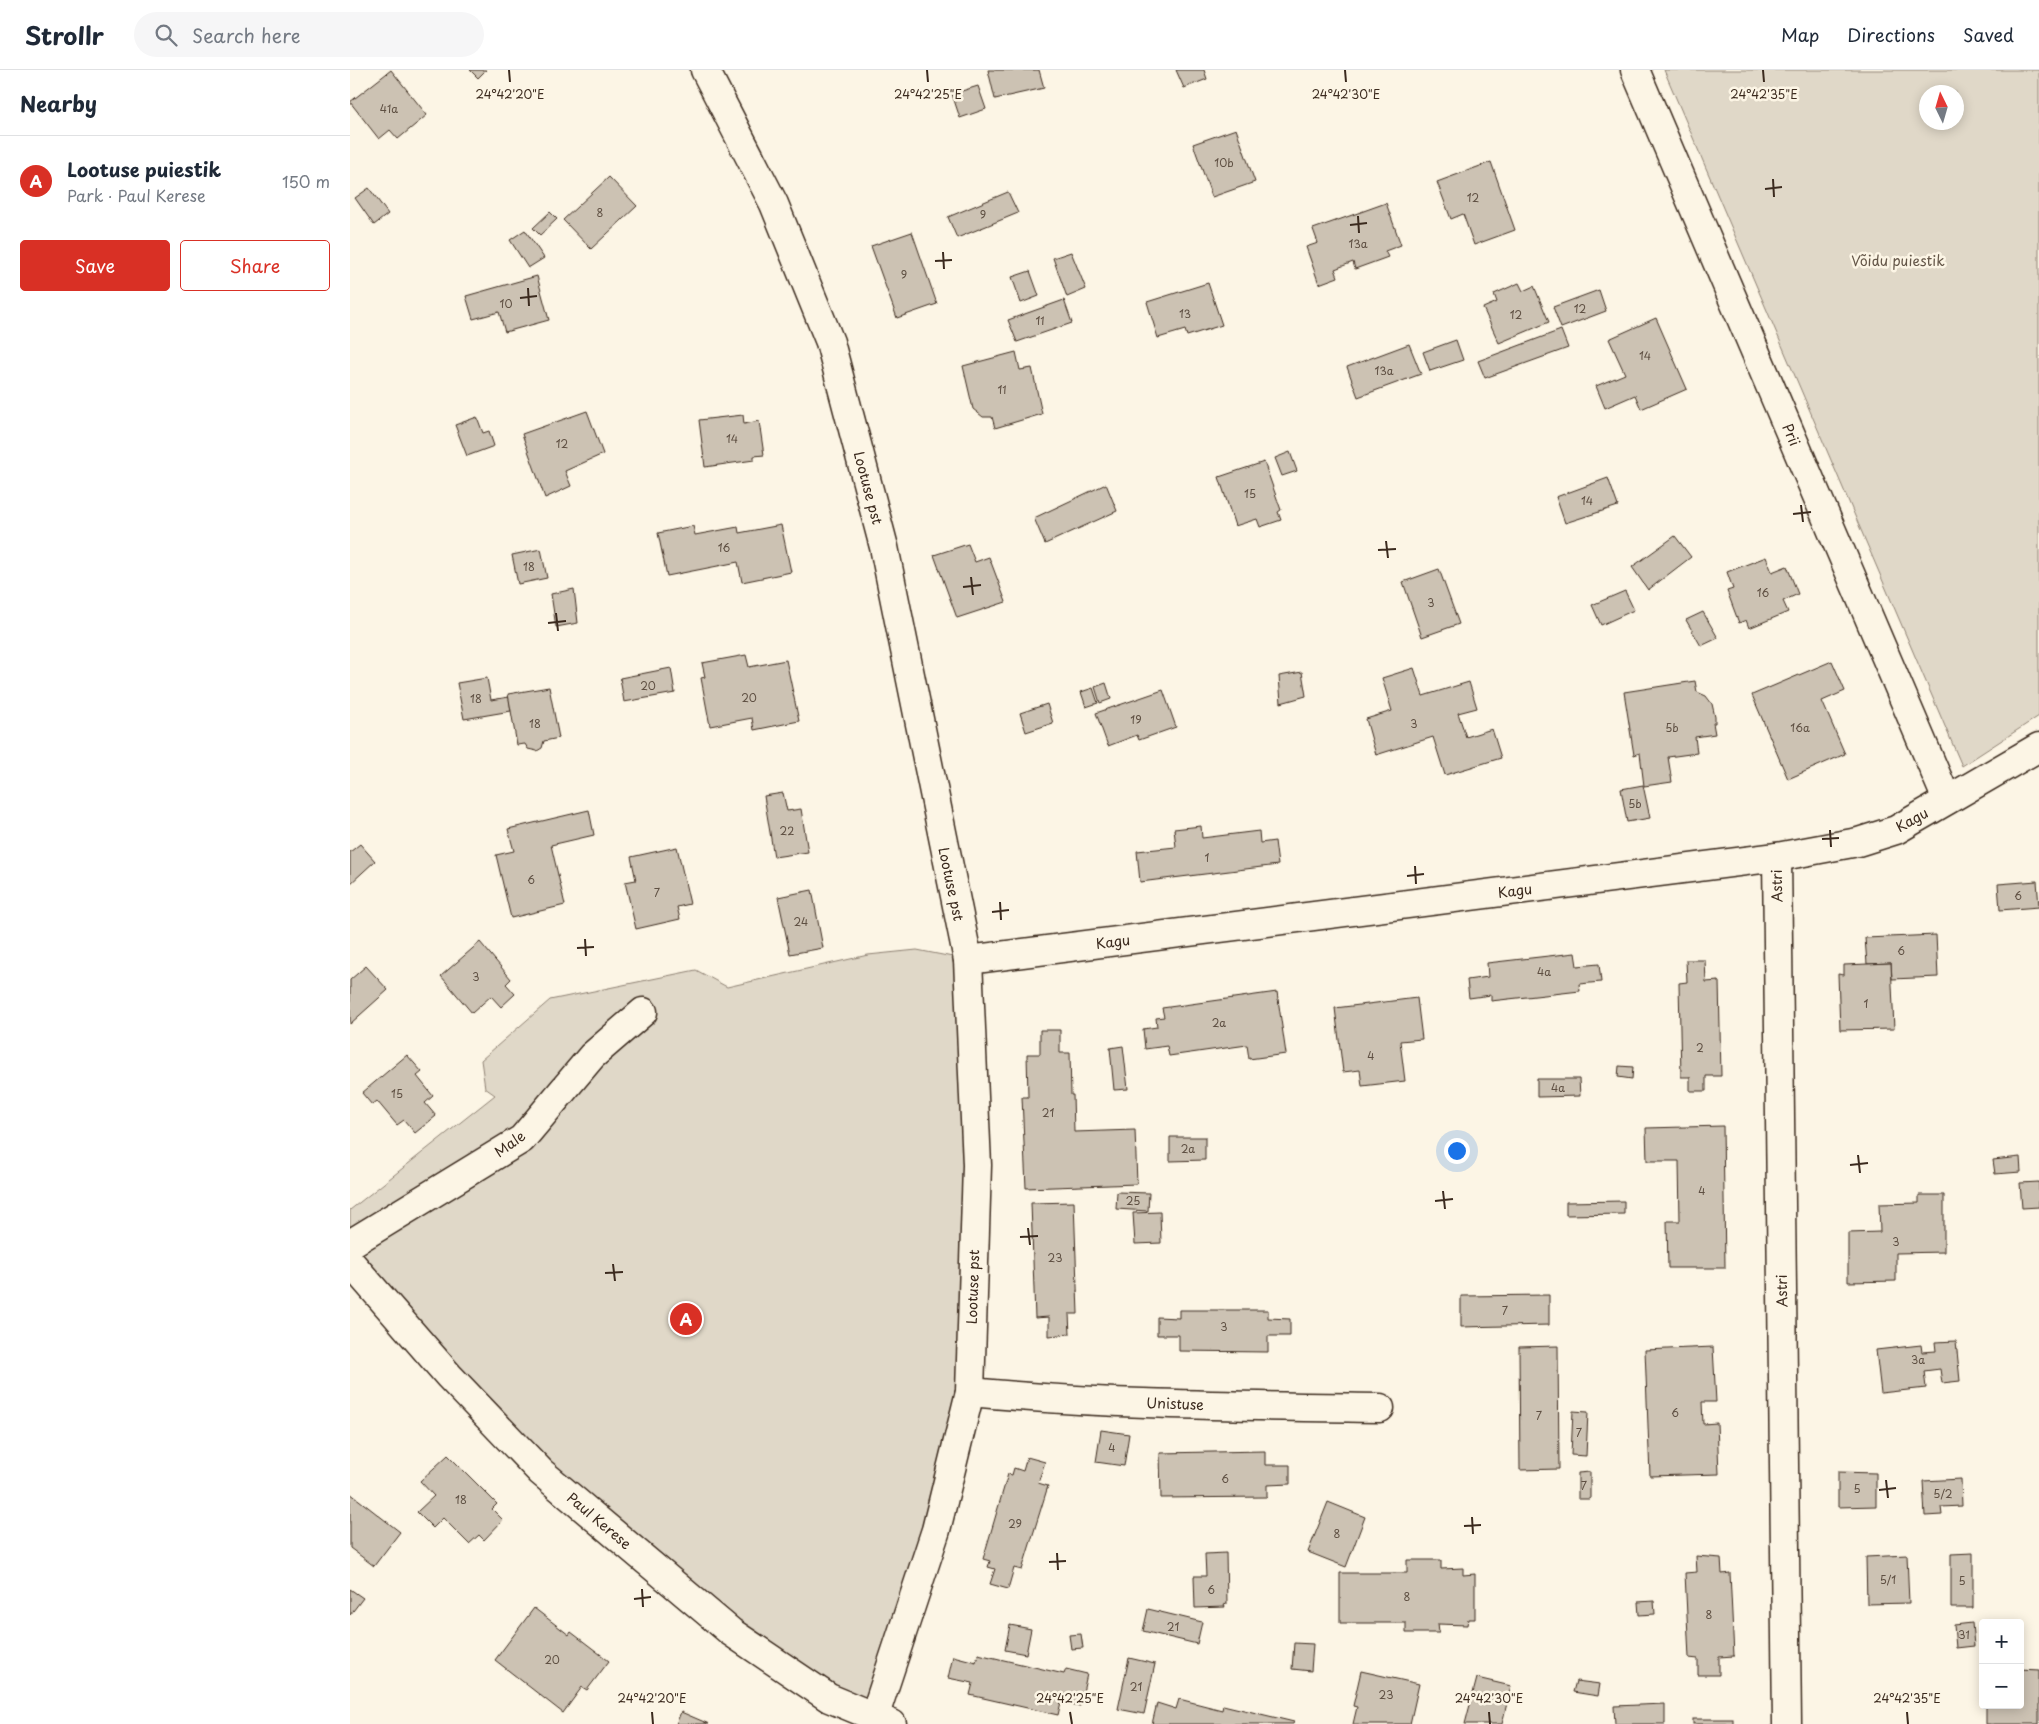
<!DOCTYPE html>
<meta charset="utf-8">
<style>
body{margin:0;font-family:"Playpen Sans",sans-serif;background:#f6f6f7;color:#1f2937}
.controls{position:absolute;right:15px;bottom:15px;display:grid;overflow:hidden;border-radius:5px;box-shadow:0 2px 12px #0003}
.controls button{width:45px;height:45px;display:grid;place-items:center;padding:0;border:0;border-bottom:1px solid #e0e1e3;background:#fff;color:#1f2937;font:25px sans-serif}
.compass{position:absolute;left:1569px;top:15px;width:45px;height:45px;border-radius:50%;background:#fff;box-shadow:0 2px 12px #0003;rotate:355deg}
.you{position:absolute;left:1106px;top:1080px;width:18px;height:18px;margin:-12px;border:4px solid #fff;border-radius:50%;background:#1a73e8;box-shadow:0 0 0 8px #1a73e833}
.badge{display:grid;place-items:center;width:32px;height:32px;border-radius:50%;background:#d93025;color:#fff;font-size:16px;font-weight:700}
.pin{position:absolute;translate:-50% -50%;border:2px solid #fff;box-shadow:0 1px 5px #0006}
.list{margin:0;padding:0;list-style:none}
h2{display:flex;justify-content:space-between;align-items:center;height:65px;margin:0;padding:0 20px;font-size:21px}
h2 small{font-size:16px;font-weight:400;color:#747a83}
.list li{display:grid;grid-template-columns:32px 1fr auto;gap:15px;align-items:center;box-sizing:border-box;height:90px;padding:0 20px;border-top:1px solid #e0e1e3}
.list b{display:block;font-size:19px;white-space:nowrap}
.list p{margin:0;font-size:16px;white-space:nowrap;color:#747a83}
.list em{font-size:16px;font-style:normal;color:#747a83}
.actions{display:flex;gap:10px;padding:15px 20px}
.actions a{flex:1;padding:11px 0;border:1px solid #d93025;border-radius:5px;text-align:center;font-size:18px;color:#d93025}
.actions .main{background:#d93025;color:#fff}
.icon{flex:none;width:28px;height:28px;fill:none;stroke:currentColor;stroke-width:2;stroke-linecap:round;stroke-linejoin:round}
.map{position:relative;flex:none;width:1689px;height:1654px;overflow:hidden}
header{display:flex;align-items:center;gap:30px;box-sizing:border-box;height:70px;padding:0 25px;background:#fff;border-bottom:1px solid #e0e1e3}
header strong{font-size:24px}
nav{display:flex;gap:28px;margin-inline-start:auto;font-size:18px}
.search{width:350px;height:45px;background:#f6f6f7;display:flex;align-items:center;gap:12px;box-sizing:border-box;padding:0 18px;border-radius:28px;color:#747a83;font-size:19px}
main{display:flex}
aside{flex:1;background:#fff}
.map>svg:first-child{display:block}
.green{fill:#e0d8c8;stroke:#8e8173;fill-rule:evenodd}
.building{fill:#ccc2b3;stroke:#3b2a1e}
.lines{fill:none;stroke-linecap:round;stroke-linejoin:round}
.minor-casing{stroke:#3b2a1e;stroke-width:31}
.minor{stroke:#fcf5e5;stroke-width:28}
.ticks{fill:none;stroke:#3b2a1e;stroke-width:2}
.labels{text-anchor:middle;stroke-width:5;stroke-linejoin:round;paint-order:stroke}
.number-label{font-size:11px;fill:#5f5043}
.park-label{font-size:14px;fill:#645648;stroke:#fcf5e5}
.street-label{font-size:14px;fill:#3b2a1e;stroke:#fcf5e5}
.ticks-label{font-size:12px;text-anchor:middle;fill:#3b2a1e;stroke:#fcf5e5;stroke-width:5;stroke-linejoin:round;paint-order:stroke}
</style>
<header>
<strong>Strollr</strong>
<div class="search"><svg class="icon" aria-label="search" viewBox="0 0 24 24"><circle cx="10" cy="10" r="6"/><path d="M15 15l6 6"/></svg>Search here</div>
<nav><a>Map</a><a>Directions</a><a>Saved</a></nav>
</header>
<main>
<aside>
<h2>Nearby<small></small></h2>
<ul class="list">
<li><span class="badge">A</span><div><b>Lootuse puiestik</b><p>Park · Paul Kerese</p></div><em>150 m</em></li>
</ul>
<div class="actions"><a class="main">Save</a><a>Share</a></div>
</aside>
<div class="map">
<svg width="1689" height="1654" viewBox="0 0 1689 1654">
<rect width="100%" height="100%" fill="#fcf5e5"/>
<filter id="ink" filterUnits="userSpaceOnUse"><feTurbulence type="fractalNoise" baseFrequency=".02" numOctaves="2"/><feDisplacementMap in="SourceGraphic" scale="10" xChannelSelector="R" yChannelSelector="G"/><feConvolveMatrix kernelMatrix="1 2 1 2 8 2 1 2 1" color-interpolation-filters="sRGB"/></filter>
<g filter="url(#ink)">
<g class="green">
<path d="M1314 0H1689V646L1612 696ZM1576 22H1606V52H1576Z"/>
<path d="M567 880 618 890 620 1322 525 1647 479 1628 191 1402 0 1192V1140L145 1025 135 1018 131 990 200 930 346 900 377 917 518 885Z"/>
</g>
<g class="building">
<path d="M41 0 77 45 48 69 40 60 29 69 0 32Z"/>
<path d="M120 0H136L128 8Z"/>
<path d="M638 0H689L694 18 645 29Z"/>
<path d="M826 0H854L857 9 834 18Z"/>
<path d="M628 16 636 39 610 48 602 24Z"/>
<path d="M886 59 905 112 862 127 843 74Z"/>
<path d="M1141 92 1165 160 1124 175 1113 144 1101 149 1087 112Z"/>
<path d="M259 107 287 136 241 179 213 150Z"/>
<path d="M19 118 38 144 24 155 5 128Z"/>
<path d="M658 122 668 143 607 168 598 147Z"/>
<path d="M1036 133 1051 175 1035 181 1038 187 1005 199 1003 192 985 199 988 207 969 214 956 177 968 173 963 159Z"/>
<path d="M200 142 207 149 190 165 183 158Z"/>
<path d="M175 160 194 188 178 198 160 170Z"/>
<path d="M562 162 587 234 547 248 521 176Z"/>
<path d="M721 182 736 219 717 227 703 188Z"/>
<path d="M680 201 689 226 671 233 662 207Z"/>
<path d="M187 206 199 250 155 262 149 242 123 249 116 226Z"/>
<path d="M858 213 872 255 837 266 835 260 808 268 797 232Z"/>
<path d="M1169 213 1173 221 1184 216 1199 252 1149 273 1133 238 1147 232 1144 224Z"/>
<path d="M1249 220 1256 241 1211 258 1203 237Z"/>
<path d="M714 230 722 253 667 272 658 250Z"/>
<path d="M1306 248 1337 319 1291 339 1285 325 1255 338 1246 316 1275 304 1259 269Z"/>
<path d="M1211 260 1218 278 1135 308 1128 291Z"/>
<path d="M1106 270 1113 290 1080 301 1073 282Z"/>
<path d="M1059 274 1071 304 1008 327 997 297Z"/>
<path d="M666 282 670 300 682 298 692 344 645 358 642 347H633L623 339 613 296Z"/>
<path d="M237 341 253 384 215 401 221 416 195 428 172 364Z"/>
<path d="M393 345 394 354 409 351 414 385 404 386V390L355 397 349 350Z"/>
<path d="M127 347 133 363 139 361 144 376 117 386 105 355Z"/>
<path d="M940 382 947 401 932 406 925 388Z"/>
<path d="M914 392 931 440 928 442 931 450 910 457 907 449 885 456 869 407Z"/>
<path d="M1258 408 1268 436 1215 453 1206 427Z"/>
<path d="M756 414 767 441 695 474 684 448Z"/>
<path d="M431 455 441 502 392 512 388 492 317 506 308 463 343 456 345 465 388 457 389 463Z"/>
<path d="M1325 466 1341 487 1298 520 1282 497Z"/>
<path d="M618 474 625 492 639 487 656 532 607 548 584 485Z"/>
<path d="M191 479 197 508 168 514 162 485Z"/>
<path d="M1416 487 1422 502 1437 496 1448 524 1433 531 1438 542 1399 558 1396 550 1389 553 1377 521 1383 519 1377 502Z"/>
<path d="M1089 499 1109 554 1072 567 1053 512Z"/>
<path d="M224 519 228 553 206 557 201 524Z"/>
<path d="M1275 521 1284 540 1251 555 1242 535Z"/>
<path d="M1353 542 1368 568 1351 576 1336 550Z"/>
<path d="M396 585 399 597 436 590 449 651 404 660 402 648 360 656 351 608 355 607 352 593Z"/>
<path d="M1482 591 1495 621 1472 631 1495 684 1438 709 1402 625Z"/>
<path d="M321 598 325 623 274 632 270 608Z"/>
<path d="M1064 598 1073 626 1119 612 1127 638 1108 643 1116 667 1142 659 1151 688 1095 705 1083 667 1026 685 1016 649 1042 641 1032 608Z"/>
<path d="M952 602 956 626 931 633 929 606Z"/>
<path d="M137 608 141 630 159 627 161 641 114 649 107 613Z"/>
<path d="M1345 611 1347 622 1356 626 1362 634 1365 647V653H1363L1365 664 1345 667 1347 683 1318 687 1322 712 1294 716 1290 683 1284 685 1274 622Z"/>
<path d="M756 613 761 629 750 633 745 617Z"/>
<path d="M199 617 209 668 194 671 192 678 187 681 178 679 175 674 167 675 158 624Z"/>
<path d="M743 618 748 633 736 637 731 622Z"/>
<path d="M813 620 826 657 789 670 787 665 758 676 746 643Z"/>
<path d="M697 634 703 653 676 662 670 643Z"/>
<path d="M1293 715 1300 748 1277 752 1271 719Z"/>
<path d="M433 723 437 741 451 739 458 782 424 787 414 726Z"/>
<path d="M239 740 244 765 201 775 215 835 161 848 146 785 164 781 158 759Z"/>
<path d="M851 756 852 768 909 761 910 773 925 771 928 795 790 812 787 781 826 777 824 759Z"/>
<path d="M10 774 25 791 0 814V782Z"/>
<path d="M327 777 340 834 327 837 330 849 286 859 275 812 286 810 281 787Z"/>
<path d="M1687 811 1689 837 1650 840 1648 814Z"/>
<path d="M462 820 473 878 440 884 428 827Z"/>
<path d="M1586 865 1588 907 1542 909 1541 893 1517 894 1515 868Z"/>
<path d="M130 872 161 909 156 914 165 924 151 937 141 926 122 943 91 906Z"/>
<path d="M1225 883 1227 896 1249 894 1251 912 1229 914 1230 921 1141 931V925L1119 928 1117 910 1138 907 1137 893Z"/>
<path d="M1336 890H1355L1356 912 1369 911 1371 1006H1356V1021H1340V1007H1331L1329 913 1337 912Z"/>
<path d="M1541 893 1544 959 1490 960 1488 904 1494 905V895Z"/>
<path d="M16 896 38 920 0 954V910Z"/>
<path d="M927 922 936 984 899 989 897 975 819 986 817 976 795 979 793 959 807 957 806 948 814 947 812 938Z"/>
<path d="M1067 928 1072 969 1050 971 1055 1011 1012 1016 1010 1000 993 1002 985 938Z"/>
<path d="M690 960H710V983H720L721 1025H723L724 1062 785 1060 787 1114 676 1118 672 1027H678L677 984H690Z"/>
<path d="M773 976 778 1019 764 1020 760 978Z"/>
<path d="M57 985 72 1002 67 1006 83 1026 75 1033 86 1046 65 1063 54 1050 47 1055 27 1031 22 1035 12 1023Z"/>
<path d="M1269 996 1283 997 1282 1009 1268 1007Z"/>
<path d="M1187 1009H1229L1230 1026 1187 1027Z"/>
<path d="M1373 1056 1375 1198H1318L1317 1151H1330L1329 1091H1297L1296 1058Z"/>
<path d="M820 1067H855V1090L820 1091Z"/>
<path d="M1670 1087 1671 1102 1645 1104 1643 1090Z"/>
<path d="M1689 1112V1137L1672 1138 1670 1113Z"/>
<path d="M767 1122 799 1123 798 1141 766 1139Z"/>
<path d="M1569 1125H1594V1182L1546 1183V1211L1498 1212V1163L1530 1162 1529 1134 1569 1133Z"/>
<path d="M1274 1131V1144L1216 1145V1132Z"/>
<path d="M724 1132 728 1244H719L720 1264 699 1266V1247L685 1248 681 1133Z"/>
<path d="M810 1142 811 1173 785 1174 783 1143Z"/>
<path d="M1199 1225V1255L1111 1257V1226Z"/>
<path d="M829 1240H918V1248L940 1249V1266H918V1282L829 1281V1265H807V1247L829 1248Z"/>
<path d="M1606 1271 1610 1311 1592 1313 1590 1299 1574 1301 1576 1318 1531 1323 1526 1280 1571 1275 1572 1282 1586 1281 1585 1272Z"/>
<path d="M1208 1276 1209 1399 1170 1400 1169 1277Z"/>
<path d="M1363 1277 1366 1332H1352L1353 1354 1367 1353 1369 1404 1300 1406 1295 1280Z"/>
<path d="M1223 1341 1238 1342 1236 1386 1221 1385Z"/>
<path d="M751 1360 779 1364 774 1396 746 1392Z"/>
<path d="M915 1381V1395H940V1414L917 1415V1427L811 1428 810 1383Z"/>
<path d="M98 1385 147 1434 142 1439 153 1450 134 1470 129 1465 119 1474 93 1448 83 1458 67 1442 84 1426 70 1411Z"/>
<path d="M677 1387 695 1392 688 1413 698 1416 672 1500 664 1498 658 1519 640 1514 645 1499 638 1497 640 1491 633 1489 658 1404 662 1405 664 1398 673 1401Z"/>
<path d="M1240 1402V1429H1228V1403Z"/>
<path d="M1488 1402 1526 1403V1436L1488 1437Z"/>
<path d="M1611 1409 1612 1436 1591 1437 1592 1445 1575 1446 1573 1411Z"/>
<path d="M0 1423 50 1462 24 1496 0 1478Z"/>
<path d="M978 1432 1015 1447 996 1497 958 1482Z"/>
<path d="M876 1483 877 1534 874 1535 875 1537 845 1538 844 1506H856L855 1484Z"/>
<path d="M1623 1483V1538H1601V1484Z"/>
<path d="M1557 1485 1559 1533 1517 1534 1516 1487Z"/>
<path d="M1346 1486 1371 1488 1372 1504 1380 1503 1384 1586 1369 1587V1605H1348V1589L1339 1588 1335 1503 1347 1502Z"/>
<path d="M1057 1490H1091V1499L1113 1498V1505L1125 1504V1549H1118L1117 1555 1088 1554 1089 1563H1056V1553H990V1503H1057Z"/>
<path d="M0 1519 13 1528 0 1545Z"/>
<path d="M1304 1531 1305 1544 1289 1545 1288 1532Z"/>
<path d="M184 1538 219 1565 221 1562 259 1591 237 1620 232 1617 213 1643 145 1590Z"/>
<path d="M798 1539 852 1552 847 1574 793 1561Z"/>
<path d="M1622 1553 1624 1576 1606 1578 1604 1555Z"/>
<path d="M660 1555 681 1559 676 1584 655 1580Z"/>
<path d="M731 1564 733 1578 721 1579 719 1565Z"/>
<path d="M944 1573 963 1574 961 1601 942 1599Z"/>
<path d="M628 1584 714 1604 716 1599 737 1604 730 1636 711 1632 708 1645 620 1625 623 1613 598 1608 603 1586 626 1592Z"/>
<path d="M779 1588 805 1594 794 1644 768 1639Z"/>
<path d="M1670 1599 1689 1600V1654H1636V1635H1670Z"/>
<path d="M1011 1601 1069 1614 1060 1654H1003L1007 1637 1003 1636Z"/>
<path d="M1127 1608 1161 1616 1152 1654H1115Z"/>
<path d="M1226 1611 1250 1614 1248 1626 1223 1622Z"/>
<path d="M829 1629 872 1640 873 1635 944 1652 943 1654H802L807 1633 826 1639Z"/>
<path d="M1315 1634V1654H1265L1264 1636Z"/>
<path d="M331 1642 359 1654H326Z"/>
<rect x="1343" y="1649" width="40" height="5"/>
</g>
<g class="lines">
<g class="minor-casing">
<g id="minor">
<path d="M355 0 424 134 480 272 534 477 618 890 627 1095 620 1322 586 1460 522 1654"/>
<path d="M1285 0 1597 730"/>
<path d="M1427 787 1437 1654"/>
<path d="M618 890 1427 787 1508 772 1546 760 1689 677"/>
<path d="M0 1174 172 1069 242 986 293 942"/>
<path d="M0 1192 99 1306 191 1402 381 1562 479 1628 542 1654"/>
<path d="M620 1322C756 1335 893 1336 1030 1338"/>
</g>
</g>
<use href="#minor" class="minor"/>
</g>
</g>
<path class="ticks" d="M159 0 160 12M577 0 578 12M995 0 996 12M1413 0 1414 12M1423 109 1424 127M1415 119 1432 117M1008 146 1009 163M1000 155 1017 153M593 182 594 199M585 191 602 190M178 218 179 236M170 228 187 226M1451 435 1453 452M1443 444 1461 442M1036 471 1038 488M1028 480 1046 479M621 507 623 525M613 517 631 515M206 543 208 561M198 553 216 551M1480 760 1481 777M1472 769 1489 768M1065 796 1066 814M1057 806 1074 804M650 832 651 850M642 842 659 840M235 869 236 886M227 878 244 877M1508 1085 1510 1103M1500 1095 1518 1093M1093 1121 1095 1139M1085 1131 1103 1129M678 1158 680 1175M670 1167 688 1166M263 1194 265 1211M255 1203 273 1202M1536 1410 1538 1428M1529 1420 1546 1418M1122 1447 1123 1464M1114 1456 1131 1455M707 1483 708 1500M699 1492 716 1491M292 1519 293 1537M284 1529 301 1527M302 1642 303 1654M720 1642 722 1654M1139 1642 1140 1654M1557 1642 1558 1654"/>
<g class="labels">
<g class="number-label">
<text x="39" y="43">41a</text>
<text x="874" y="97">10b</text>
<text x="1123" y="132">12</text>
<text x="250" y="147">8</text>
<text x="633" y="149">9</text>
<text x="1008" y="178">13a</text>
<text x="554" y="209">9</text>
<text x="156" y="238">10</text>
<text x="1230" y="243">12</text>
<text x="835" y="248">13</text>
<text x="1166" y="249">12</text>
<text x="690" y="255">11</text>
<text x="1295" y="290">14</text>
<text x="1034" y="305">13a</text>
<text x="652" y="324">11</text>
<text x="382" y="373">14</text>
<text x="212" y="378">12</text>
<text x="900" y="428">15</text>
<text x="1237" y="435">14</text>
<text x="374" y="482">16</text>
<text x="179" y="501">18</text>
<text x="1413" y="527">16</text>
<text x="1081" y="537">3</text>
<text x="298" y="620">20</text>
<text x="399" y="632">20</text>
<text x="126" y="633">18</text>
<text x="786" y="654">19</text>
<text x="185" y="658">18</text>
<text x="1064" y="658">3</text>
<text x="1322" y="662">5b</text>
<text x="1450" y="662">16a</text>
<text x="1285" y="738">5b</text>
<text x="437" y="765">22</text>
<text x="857" y="792">1</text>
<text x="181" y="814">6</text>
<text x="307" y="827">7</text>
<text x="1668" y="830">6</text>
<text x="451" y="856">24</text>
<text x="1551" y="885">6</text>
<text x="1194" y="906">4a</text>
<text x="126" y="911">3</text>
<text x="1516" y="938">1</text>
<text x="869" y="957">2a</text>
<text x="1350" y="982">2</text>
<text x="1021" y="990">4</text>
<text x="1208" y="1022">4a</text>
<text x="47" y="1028">15</text>
<text x="698" y="1047">21</text>
<text x="838" y="1083">2a</text>
<text x="1352" y="1125">4</text>
<text x="783" y="1135">25</text>
<text x="1546" y="1176">3</text>
<text x="705" y="1192">23</text>
<text x="1155" y="1245">7</text>
<text x="874" y="1261">3</text>
<text x="1568" y="1294">3a</text>
<text x="1325" y="1347">6</text>
<text x="1189" y="1350">7</text>
<text x="1229" y="1367">7</text>
<text x="762" y="1382">4</text>
<text x="875" y="1413">6</text>
<text x="1234" y="1420">7</text>
<text x="1507" y="1423">5</text>
<text x="1593" y="1428">5/2</text>
<text x="111" y="1434">18</text>
<text x="665" y="1458">29</text>
<text x="987" y="1468">8</text>
<text x="1538" y="1514">5/1</text>
<text x="1612" y="1515">5</text>
<text x="861" y="1524">6</text>
<text x="1057" y="1531">8</text>
<text x="1359" y="1549">8</text>
<text x="823" y="1561">21</text>
<text x="1614" y="1569">31</text>
<text x="202" y="1594">20</text>
<text x="786" y="1621">21</text>
<text x="1036" y="1629">23</text>
</g>
<g class="park-label">
<text x="1548" y="196">Võidu puiestik</text>
</g>
<g class="street-label">
<text transform="translate(1441 365) rotate(67)" y="5">Prii</text>
<text transform="translate(518 418) rotate(75)" y="5">Lootuse pst</text>
<text transform="translate(1562 750) rotate(-29)" y="5">Kagu</text>
<text transform="translate(601 814) rotate(78)" y="5">Lootuse pst</text>
<text transform="translate(1427 816) rotate(-91)" y="5">Astri</text>
<text transform="translate(1165 821) rotate(-7)" y="5">Kagu</text>
<text transform="translate(763 872) rotate(-7)" y="5">Kagu</text>
<text transform="translate(160 1074) rotate(-36)" y="5">Male</text>
<text transform="translate(623 1217) rotate(-88)" y="5">Lootuse pst</text>
<text transform="translate(1432 1221) rotate(-91)" y="5">Astri</text>
<text transform="translate(825 1334) rotate(2)" y="5">Unistuse</text>
<text transform="translate(249 1451) rotate(40)" y="5">Paul Kerese</text>
</g>
</g>
<g class="ticks-label">
<text x="160" y="29">24°42'20"E</text>
<text x="578" y="29">24°42'25"E</text>
<text x="996" y="29">24°42'30"E</text>
<text x="1414" y="29">24°42'35"E</text>
<text x="302" y="1633">24°42'20"E</text>
<text x="720" y="1633">24°42'25"E</text>
<text x="1139" y="1633">24°42'30"E</text>
<text x="1557" y="1633">24°42'35"E</text>
</g>
</svg>
<div class="controls">
<button>+</button>
<button>−</button>
</div>
<svg class="compass" viewBox="-18 -18 36 36"><path d="M0-13l5 13h-10z" fill="#e53935"/><path d="M0 13l5-13h-10z" fill="#747a83"/></svg>
<div class="you"></div>
<div class="pin badge" style="left:336px;top:1249px">A</div>
</div>
</main>
